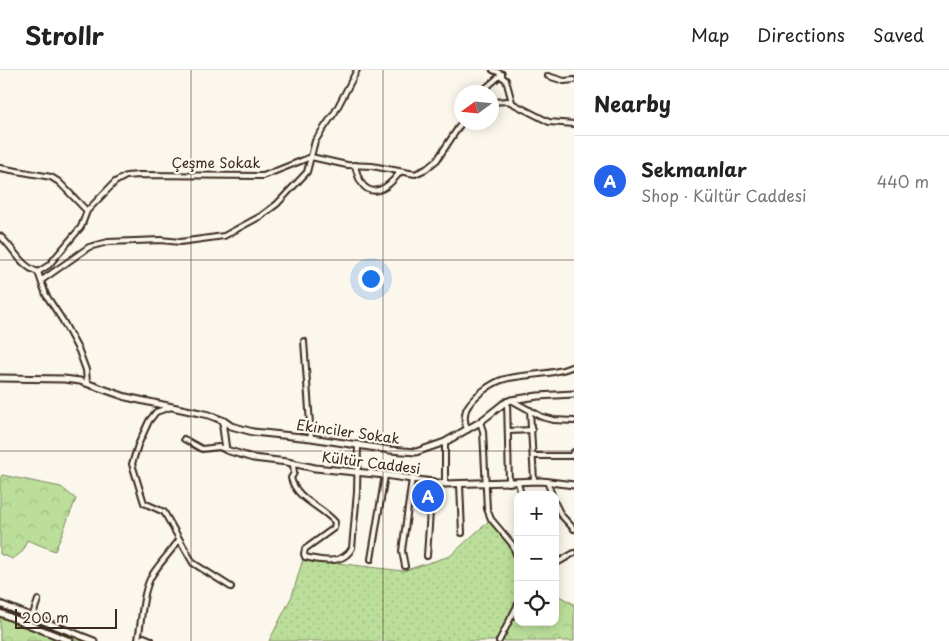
<!DOCTYPE html>
<meta charset="utf-8">
<style>
body{margin:0;font-family:"Playpen Sans",sans-serif;background:#f2f2f2;color:#222}
.controls{position:absolute;right:15px;bottom:15px;display:grid;overflow:hidden;border-radius:10px;box-shadow:0 2px 12px #0003}
.controls button{width:45px;height:45px;display:grid;place-items:center;padding:0;border:0;border-bottom:1px solid #e0e0e0;background:#fff;color:#222;font:25px sans-serif}
.compass{position:absolute;left:454px;top:15px;width:45px;height:45px;border-radius:50%;background:#fff;box-shadow:0 2px 12px #0003;rotate:255deg}
.scale{position:absolute;left:15px;bottom:12px;width:102px;box-sizing:border-box;padding-left:5px;border:2px solid #3b2a1e;border-top:0;font-size:14px;line-height:18px;white-space:nowrap;color:#3b2a1e;-webkit-text-stroke:4px #fbf7ec;paint-order:stroke}
.you{position:absolute;left:370px;top:208px;width:18px;height:18px;margin:-12px;border:4px solid #fff;border-radius:50%;background:#1a73e8;box-shadow:0 0 0 8px #1a73e833}
.badge{display:grid;place-items:center;width:32px;height:32px;border-radius:50%;background:#2563eb;color:#fff;font-size:16px;font-weight:700}
.pin{position:absolute;translate:-50% -50%;border:2px solid #fff;box-shadow:0 1px 5px #0006}
.list{margin:0;padding:0;list-style:none}
h2{display:flex;justify-content:space-between;align-items:center;height:65px;margin:0;padding:0 20px;font-size:21px}
h2 small{font-size:16px;font-weight:400;color:#767676}
.list li{display:grid;grid-template-columns:32px 1fr auto;gap:15px;align-items:center;box-sizing:border-box;height:90px;padding:0 20px;border-top:1px solid #e0e0e0}
.list b{display:block;font-size:19px;white-space:nowrap}
.list p{margin:0;font-size:16px;white-space:nowrap;color:#767676}
.list em{font-size:16px;font-style:normal;color:#767676}
.icon{flex:none;width:28px;height:28px;fill:none;stroke:currentColor;stroke-width:2;stroke-linecap:round;stroke-linejoin:round}
.map{position:relative;flex:none;width:574px;height:571px;overflow:hidden}
header{display:flex;align-items:center;gap:30px;box-sizing:border-box;height:70px;padding:0 25px;background:#fff;border-bottom:1px solid #e0e0e0}
header strong{font-size:24px}
nav{display:flex;gap:28px;margin-inline-start:auto;font-size:18px}
main{display:flex}
aside{flex:1;background:#fff}
.map>svg:first-child{display:block}
.grass{fill:url(#grass-dots);stroke:#7b845c}
.forest{fill:url(#forest-crowns);stroke:#7b845c}
.lines{fill:none;stroke-linecap:round;stroke-linejoin:round}
.street-casing{stroke:#3b2a1e;stroke-width:8}
.secondary-casing{stroke:#3b2a1e;stroke-width:9}
.street{stroke:#fbf7ec;stroke-width:4}
.secondary{stroke:#fbf7ec;stroke-width:5}
.grid{fill:none;stroke:#3b2a1e;stroke-width:1;stroke-opacity:0.55}
.labels{text-anchor:middle;stroke-width:4.5;stroke-linejoin:round;paint-order:stroke}
.street-label{font-size:14px;fill:#3b2a1e;stroke:#fbf7ec}
</style>
<header>
<strong>Strollr</strong>
<nav><a>Map</a><a>Directions</a><a>Saved</a></nav>
</header>
<main>
<div class="map">
<svg width="574" height="571" viewBox="0 0 574 571">
<defs>
<pattern id="grass-dots" width="8" height="8" patternUnits="userSpaceOnUse" patternTransform="scale(1.25)"><rect width="8" height="8" fill="#bbdf9a"/><path d="M2 2h.1M6 6h.1" fill="none" stroke="#a2c084" stroke-width="1.8" stroke-linecap="round"/></pattern>
<pattern id="forest-crowns" width="20" height="18" patternUnits="userSpaceOnUse" patternTransform="scale(1.25)"><rect width="20" height="18" fill="#bbdf9a"/><path d="M2 6a3 3 0 1 1 6 0M12 15a3 3 0 1 1 6 0" fill="none" stroke="#a2c084"/></pattern>
</defs>
<rect width="100%" height="100%" fill="#fbf7ec"/>
<filter id="ink" filterUnits="userSpaceOnUse"><feTurbulence type="fractalNoise" baseFrequency=".02" numOctaves="2"/><feDisplacementMap in="SourceGraphic" scale="10" xChannelSelector="R" yChannelSelector="G"/><feConvolveMatrix kernelMatrix="1 2 1 2 8 2 1 2 1" color-interpolation-filters="sRGB"/></filter>
<g filter="url(#ink)">
<g class="grass">
<path d="M491 449 512 474 518 485V529L496 571H269L292 526 303 489 403 501 450 486Z"/>
<path d="M0 537 85 571H77L0 540Z"/>
</g>
<g class="forest">
<path d="M2 405 61 417 76 429 55 481 27 470 23 481 13 489 0 484V409Z"/>
<path d="M555 524 574 534V571H499L518 537V552H555Z"/>
<path d="M0 543 70 571H0Z"/>
</g>
<g class="lines">
<g class="street-casing">
<g id="street">
<path d="M493 0 502 4"/>
<path d="M548 6 564 11 574 10"/>
<path d="M481 22 502 4V7L506 10 512 32"/>
<path d="M492 32 508 31 549 52 574 54"/>
<path d="M355 95C362 130 382 126 400 102"/>
<path d="M0 98 51 107 59 112 87 141"/>
<path d="M0 166C13 177 20 196 38 202L49 195 81 157 87 141 115 112 126 106 139 105 263 106 311 87 347 95 372 96 415 104 426 99 437 90 462 52"/>
<path d="M38 202 46 225 63 251 79 281 86 300 87 313"/>
<path d="M42 210 89 177 108 172 161 170 180 172 224 166 261 146 277 134 307 102 315 71 335 42 357 0"/>
<path d="M304 271 311 368"/>
<path d="M511 330 542 347 554 350 574 351"/>
<path d="M507 331 509 413"/>
<path d="M171 337 156 342 149 351 138 375 132 394 144 433 164 442 193 493 231 517"/>
<path d="M530 340 534 411"/>
<path d="M480 352 483 361 487 439 491 449 512 474 518 489"/>
<path d="M467 360C465 354 464 346 466 340 471 328 492 312 505 309 528 303 551 306 574 296"/>
<path d="M509 361 532 360"/>
<path d="M184 369 202 379 219 377 226 380"/>
<path d="M445 372V414"/>
<path d="M533 386H571L574 382"/>
<path d="M293 394 294 403 291 408C296 429 321 436 335 452L334 458 305 479 304 484 305 487C321 491 343 495 352 478L357 422 358 374"/>
<path d="M547 411 552 425"/>
<path d="M518 412 521 425"/>
<path d="M460 414 462 463"/>
<path d="M555 433 561 445 574 459"/>
<path d="M427 486 432 411"/>
<path d="M371 489 385 405"/>
<path d="M555 494 574 483"/>
<path d="M405 496 402 481 412 409"/>
<path d="M32 547 38 530"/>
<path d="M138 569C142 550 142 524 151 507 157 496 170 483 178 471L181 472"/>
<path d="M138 571 144 567 151 570"/>
<path d="M499 571 518 534"/>
</g>
</g>
<g class="secondary-casing">
<g id="secondary">
<path d="M0 308 64 309 80 311 126 327 209 345 224 351 231 356 253 362 311 368 390 380 416 382 445 372 480 352 503 334 511 330 538 326 574 324"/>
<path d="M224 351 223 358 226 380 253 388 287 392 315 398 385 405 445 414 541 411 574 415"/>
<path d="M0 534 94 571"/>
<path d="M0 543 70 571"/>
</g>
</g>
<use href="#street" class="street"/>
<use href="#secondary" class="secondary"/>
</g>
</g>
<path class="grid" d="M191 0V571M383 0V571M0 190H574M0 381H574"/>
<g class="labels">
<g class="street-label">
<text x="216" y="98">Çeşme Sokak</text>
<text transform="translate(348 362) rotate(8)" y="5">Ekinciler Sokak</text>
<text transform="translate(371 393) rotate(7)" y="5">Kültür Caddesi</text>
</g>
</g>
</svg>
<div class="controls">
<button>+</button>
<button>−</button>
<button><svg class="icon" aria-label="locate" viewBox="0 0 24 24"><circle cx="12" cy="12" r="6"/><path d="M12 2v4M12 18v4M2 12h4M18 12h4"/></svg></button>
</div>
<svg class="compass" viewBox="-18 -18 36 36"><path d="M0-13l5 13h-10z" fill="#e53935"/><path d="M0 13l5-13h-10z" fill="#767676"/></svg>
<div class="scale">200 m</div>
<div class="you"></div>
<div class="pin badge" style="left:428px;top:426px">A</div>
</div>
<aside>
<h2>Nearby<small></small></h2>
<ul class="list">
<li><span class="badge">A</span><div><b>Sekmanlar</b><p>Shop · Kültür Caddesi</p></div><em>440 m</em></li>
</ul>
</aside>
</main>
